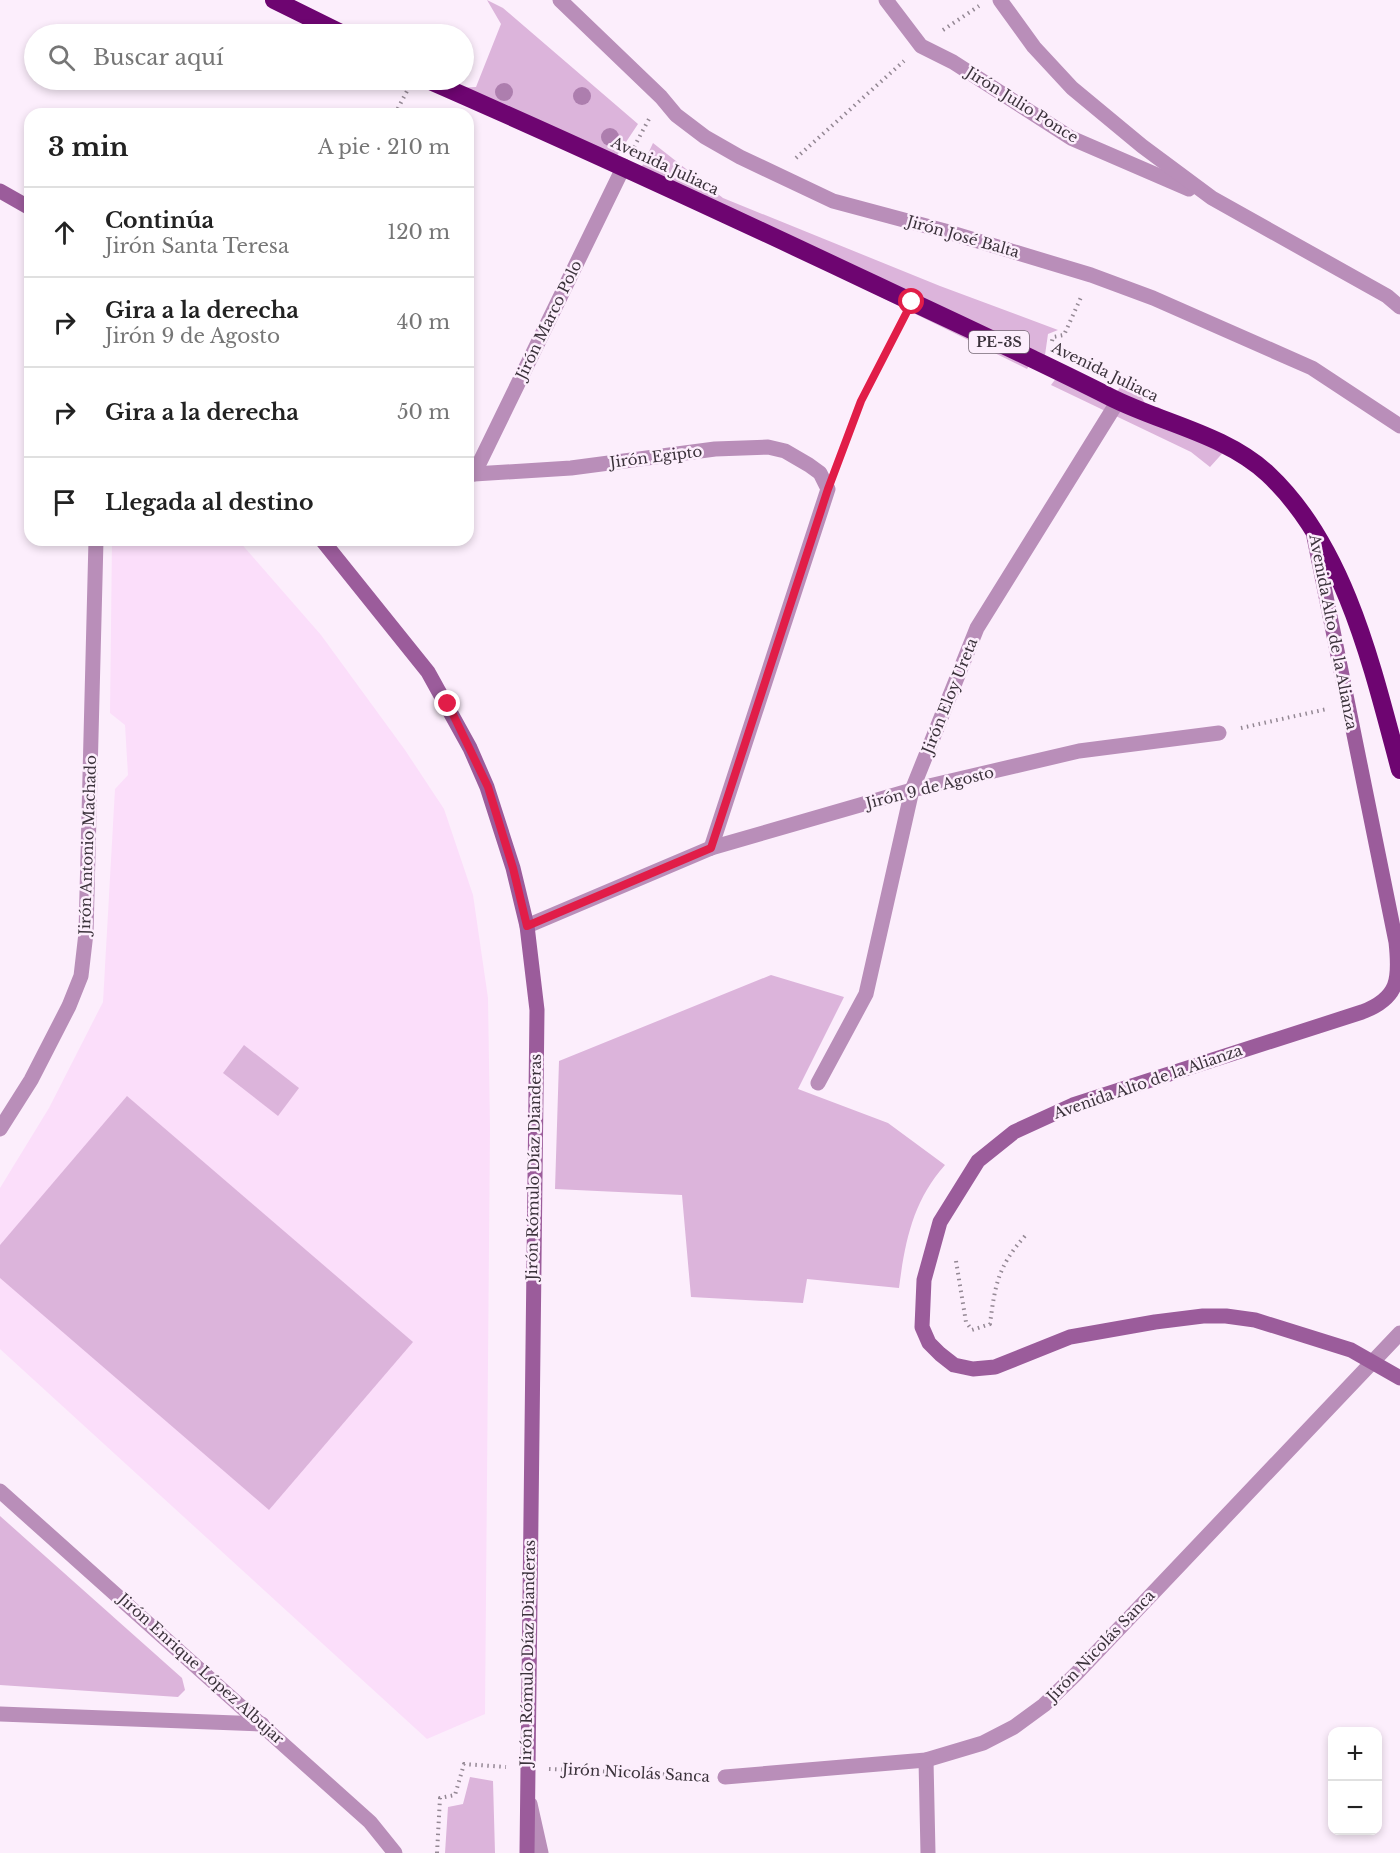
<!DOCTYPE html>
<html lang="es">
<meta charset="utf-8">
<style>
body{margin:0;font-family:"Libre Baskerville",serif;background:#f2f2f2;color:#222}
.controls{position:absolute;right:18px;bottom:18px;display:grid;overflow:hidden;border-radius:12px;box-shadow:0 3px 9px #0003}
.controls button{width:54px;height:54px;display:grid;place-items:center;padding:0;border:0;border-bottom:2px solid #e0e0e0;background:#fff;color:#222;font:30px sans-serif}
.stop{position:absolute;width:18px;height:18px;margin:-14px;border:4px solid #e11d48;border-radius:50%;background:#fff}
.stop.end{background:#e11d48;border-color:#fff;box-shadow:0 2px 6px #0008}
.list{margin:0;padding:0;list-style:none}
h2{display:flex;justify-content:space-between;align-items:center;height:78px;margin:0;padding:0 24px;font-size:26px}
h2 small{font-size:20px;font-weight:400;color:#767676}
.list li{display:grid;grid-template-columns:39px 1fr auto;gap:18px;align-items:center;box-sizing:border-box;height:90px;padding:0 24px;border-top:2px solid #e0e0e0}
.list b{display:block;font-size:22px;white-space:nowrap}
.list p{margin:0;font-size:20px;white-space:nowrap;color:#767676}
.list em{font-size:20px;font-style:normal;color:#767676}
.icon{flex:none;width:33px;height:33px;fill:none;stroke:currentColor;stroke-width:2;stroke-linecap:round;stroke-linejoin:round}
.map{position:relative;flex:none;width:1400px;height:1853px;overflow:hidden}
.search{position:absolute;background:#fff;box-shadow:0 3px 9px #0003;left:24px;top:24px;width:450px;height:66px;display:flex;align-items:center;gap:15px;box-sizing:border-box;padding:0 21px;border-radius:33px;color:#767676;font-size:22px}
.panel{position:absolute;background:#fff;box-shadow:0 3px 9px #0003;left:24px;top:108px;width:450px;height:438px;border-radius:18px}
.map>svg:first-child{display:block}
.built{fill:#fbdefa}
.green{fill:#dcb4db}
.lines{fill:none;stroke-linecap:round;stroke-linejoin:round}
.path{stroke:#948894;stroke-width:4;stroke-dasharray:1.5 4.5;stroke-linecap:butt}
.street{stroke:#b98eb9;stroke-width:15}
.secondary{stroke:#9b5c9b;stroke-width:15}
.highway{stroke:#6e0571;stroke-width:18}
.tree{fill:#ad7eae}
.route{stroke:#e11d48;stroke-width:8}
.labels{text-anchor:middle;stroke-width:5;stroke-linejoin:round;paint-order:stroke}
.shield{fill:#fceefc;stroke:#756a75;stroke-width:1.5}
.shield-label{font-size:14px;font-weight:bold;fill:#3b323b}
.street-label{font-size:15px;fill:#3b323b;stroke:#fceefc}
</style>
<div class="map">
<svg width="1400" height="1853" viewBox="0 0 1400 1853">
<rect width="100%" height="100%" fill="#fceefc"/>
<path class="built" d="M112 540H238L321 635 405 750 444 809 473 895 488 998 490 1128 485 1714 427 1739 0 1349V1188L49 1108 103 1002 115 789 128 775 125 725 110 713Z"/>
<g class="green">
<path d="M487 0 503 8 638 124 610 166 455 88 476 87 501 24Z"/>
<path d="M653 143 723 198 940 286 1058 330 1048 334 1045 355 1037 351 1027 369 637 177Z"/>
<path d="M1057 377 1112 396 1119 389 1122 380 1141 396 1148 409 1158 407 1228 447 1210 467 1191 452 1051 385Z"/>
<path d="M771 975 844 997 798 1089 888 1123 945 1165C913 1201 905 1241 899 1288L807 1279 803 1303 691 1297 682 1195 555 1189 559 1061Z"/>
<path d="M244 1045 299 1088 278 1116 223 1073Z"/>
<path d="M127 1096 413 1342 269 1510 0 1278V1245Z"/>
<path d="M0 1516 182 1678 185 1690 178 1697 0 1685Z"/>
<path d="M470 1777 493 1781 495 1853H445L448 1807 463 1804Z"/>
</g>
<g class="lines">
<g class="path">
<path d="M943 30 979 6"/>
<path d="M395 114 407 91"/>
<path d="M634 147 649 119"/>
<path d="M796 158 904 61"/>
<path d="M1052 341 1053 337 1064 335 1082 295"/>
<path d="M839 460 861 401 901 322"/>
<path d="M1241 728 1327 709"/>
<path d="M956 1261 966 1322 972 1330 990 1324C995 1285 998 1266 1025 1236"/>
<path d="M549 1769 704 1776"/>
<path d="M437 1853 440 1798 455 1795 464 1764 506 1767"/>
</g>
<g class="street">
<path d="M560 0 661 97 676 115 705 137 740 157 833 201 945 231 1091 275 1153 298 1312 368 1400 426"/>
<path d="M886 0 921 46 953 62 1071 138 1189 189"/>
<path d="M1000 0 1034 47 1072 88 1142 146 1212 198 1387 296 1400 307"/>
<path d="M468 472 474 474 571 468 715 449 768 447 785 451 809 465 820 473 828 489 711 848"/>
<path d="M474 474 624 166"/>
<path d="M527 926 711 848 912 790 1079 751 1219 733"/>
<path d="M818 1083 866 994 912 790 977 628 1118 401"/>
<path d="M0 1129 31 1080 69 1006 81 976 86 933 96 540"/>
<path d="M0 1491 370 1822 395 1853"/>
<path d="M0 1714 262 1724"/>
<path d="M926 1760 928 1853"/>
<path d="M725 1777 926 1760 983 1743 1014 1727 1044 1705 1076 1674 1400 1333"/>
<path d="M530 1804 541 1853"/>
</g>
<g class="secondary">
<path d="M0 191 30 208"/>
<path d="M1314 537 1396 942C1400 979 1399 998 1362 1012L1073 1105 1014 1132 978 1161 940 1222 924 1280 922 1327 929 1343 940 1354 954 1365 973 1369 995 1367 1070 1337 1155 1322 1203 1316H1226L1255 1320 1351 1350 1400 1378"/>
<path d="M322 540 428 672 470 748 487 787 513 868 527 926 537 1010 527 1853"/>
</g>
<g class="highway">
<path d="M274 0 343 34"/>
<path d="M428 80C579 146 728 215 876 285 954 322 1033 358 1110 397 1161 423 1225 434 1268 474 1346 547 1373 670 1400 770"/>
</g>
</g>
<g class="tree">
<circle cx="504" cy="92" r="9"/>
<circle cx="582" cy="96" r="9"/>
<circle cx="610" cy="137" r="9"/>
</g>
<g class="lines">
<path class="route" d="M448 704 488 787 513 868 527 926 711 848 828 489 861 401 912 302"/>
</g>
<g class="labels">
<rect class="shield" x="969" y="331" width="60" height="22" rx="4.5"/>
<g class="shield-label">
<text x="999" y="347">PE-3S</text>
</g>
<g class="street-label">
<text transform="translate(1022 105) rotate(32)" y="5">Jirón Julio Ponce</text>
<text transform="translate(665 166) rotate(25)" y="5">Avenida Juliaca</text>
<text transform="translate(963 237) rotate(16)" y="5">Jirón José Balta</text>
<text transform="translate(549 320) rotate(-64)" y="5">Jirón Marco Polo</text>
<text transform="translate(1105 372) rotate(26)" y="5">Avenida Juliaca</text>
<text transform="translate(656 457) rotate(-7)" y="5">Jirón Egipto</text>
<text transform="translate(1333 632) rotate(79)" y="5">Avenida Alto de la Alianza</text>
<text transform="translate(950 696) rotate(-68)" y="5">Jirón Eloy Ureta</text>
<text transform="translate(930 788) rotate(-14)" y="5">Jirón 9 de Agosto</text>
<text transform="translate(88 845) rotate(-88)" y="5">Jirón Antonio Machado</text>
<text transform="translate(1148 1082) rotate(-19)" y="5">Avenida Alto de la Alianza</text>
<text transform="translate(534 1167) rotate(-89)" y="5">Jirón Rómulo Díaz Dianderas</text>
<text transform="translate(1101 1646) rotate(-46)" y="5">Jirón Nicolás Sanca</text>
<text transform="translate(528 1653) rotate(-89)" y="5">Jirón Rómulo Díaz Dianderas</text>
<text transform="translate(201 1669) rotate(42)" y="5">Jirón Enrique López Albujar</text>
<text transform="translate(636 1773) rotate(3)" y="5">Jirón Nicolás Sanca</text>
</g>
</g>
</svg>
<div class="controls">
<button>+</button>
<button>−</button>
</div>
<div class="stop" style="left:912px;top:302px"></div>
<div class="stop end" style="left:448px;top:704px"></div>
<div class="search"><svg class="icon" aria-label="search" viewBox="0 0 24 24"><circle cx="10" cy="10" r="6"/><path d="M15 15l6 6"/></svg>Buscar aquí</div>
<section class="panel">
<h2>3 min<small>A pie · 210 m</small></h2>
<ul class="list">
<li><svg class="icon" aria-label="ahead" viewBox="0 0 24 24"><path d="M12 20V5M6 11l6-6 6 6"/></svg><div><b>Continúa</b><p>Jirón Santa Teresa</p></div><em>120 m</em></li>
<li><svg class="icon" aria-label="right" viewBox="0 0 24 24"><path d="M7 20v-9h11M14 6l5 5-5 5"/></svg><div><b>Gira a la derecha</b><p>Jirón 9 de Agosto</p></div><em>40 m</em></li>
<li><svg class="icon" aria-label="right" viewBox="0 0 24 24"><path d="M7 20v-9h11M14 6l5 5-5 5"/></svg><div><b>Gira a la derecha</b></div><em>50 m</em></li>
<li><svg class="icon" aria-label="arrive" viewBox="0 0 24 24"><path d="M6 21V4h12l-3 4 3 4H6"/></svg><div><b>Llegada al destino</b></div></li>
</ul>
</section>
</div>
